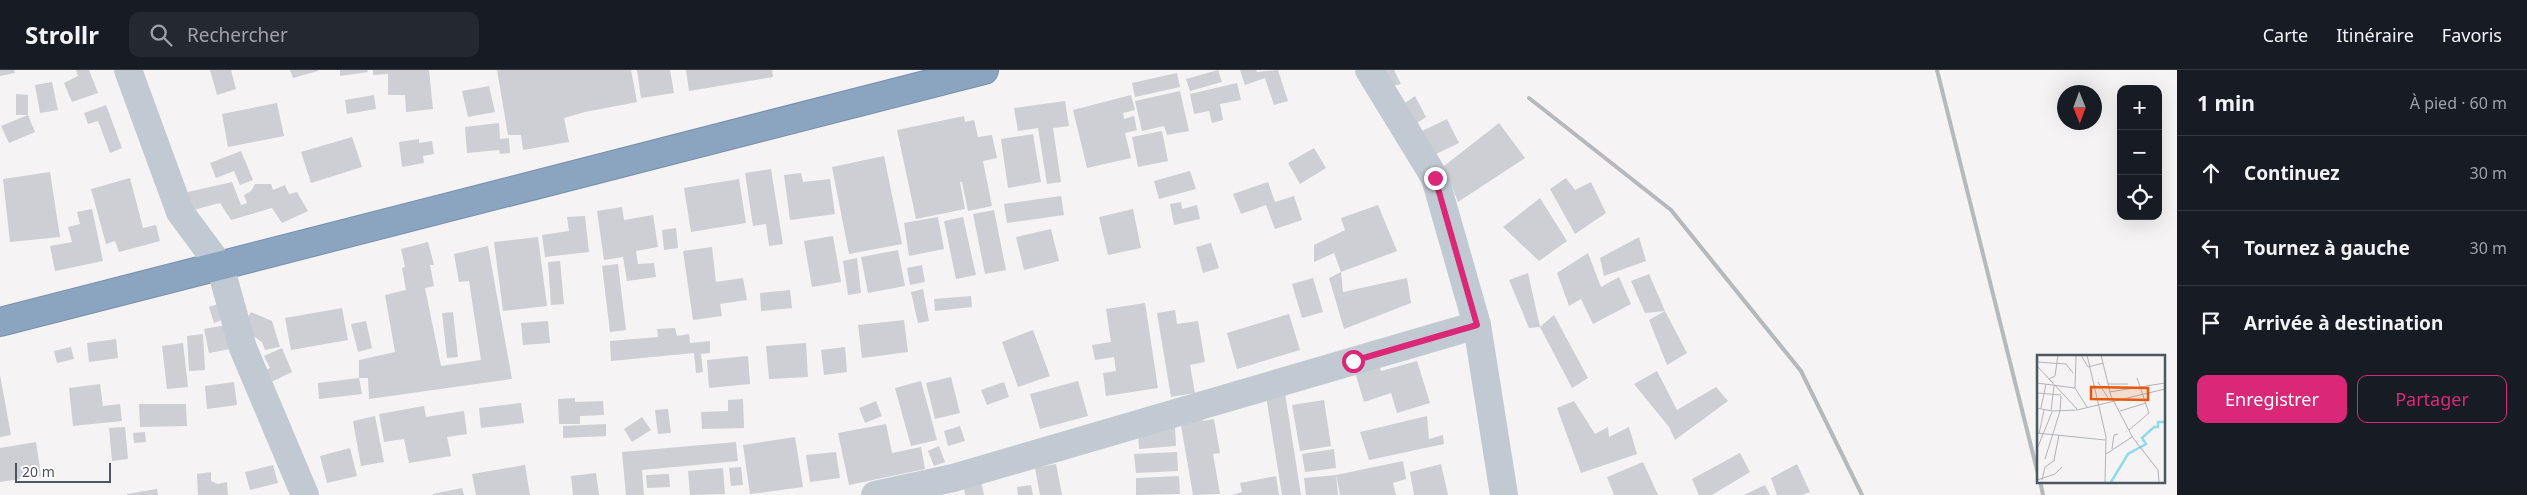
<!DOCTYPE html>
<html lang="fr">
<meta charset="utf-8">
<style>
body{margin:0;font-family:"Noto Sans",sans-serif;background:#242831;color:#f1f3f6}
.controls{position:absolute;right:15px;top:15px;display:grid;overflow:hidden;border-radius:10px;box-shadow:0 5px 20px #0002}
.controls button{width:45px;height:45px;display:grid;place-items:center;padding:0;border:0;border-bottom:1px solid #363941;background:#171b24;color:#f1f3f6;font:25px sans-serif}
.compass{position:absolute;left:2057px;top:15px;width:45px;height:45px;border-radius:50%;background:#171b24;box-shadow:0 5px 20px #0002;rotate:179deg}
.scale{position:absolute;left:15px;bottom:12px;width:96px;box-sizing:border-box;padding-left:5px;border:2px solid #4a5661;border-top:0;font-size:14px;line-height:18px;white-space:nowrap;color:#4a5661;-webkit-text-stroke:4px #fff;paint-order:stroke}
.stop{position:absolute;width:15px;height:15px;margin:-11px;border:4px solid #db2777;border-radius:50%;background:#fff}
.stop.end{background:#db2777;border-color:#fff;box-shadow:0 1px 5px #0008}
.list{margin:0;padding:0;list-style:none}
h2{display:flex;justify-content:space-between;align-items:center;height:65px;margin:0;padding:0 20px;font-size:21px}
h2 small{font-size:16px;font-weight:400;color:#9ea1a6}
.list li{display:grid;grid-template-columns:32px 1fr auto;gap:15px;align-items:center;box-sizing:border-box;height:75px;padding:0 20px;border-top:1px solid #363941}
.list b{display:block;font-size:19px;white-space:nowrap}
.list em{font-size:16px;font-style:normal;color:#9ea1a6}
.actions{display:flex;gap:10px;padding:15px 20px}
.actions a{flex:1;padding:11px 0;border:1px solid #db2777;border-radius:10px;text-align:center;font-size:18px;color:#db2777}
.actions .main{background:#db2777;color:#fff}
.icon{flex:none;width:28px;height:28px;fill:none;stroke:currentColor;stroke-width:2;stroke-linecap:round;stroke-linejoin:round}
.map{position:relative;flex:none;width:2177px;height:425px;overflow:hidden}
header{display:flex;align-items:center;gap:30px;box-sizing:border-box;height:70px;padding:0 25px;background:#171b24;border-bottom:1px solid #363941}
header strong{font-size:24px}
nav{display:flex;gap:28px;margin-inline-start:auto;font-size:18px}
.search{width:350px;height:45px;background:#242831;display:flex;align-items:center;gap:12px;box-sizing:border-box;padding:0 18px;border-radius:10px;color:#9ea1a6;font-size:19px}
main{display:flex}
aside{flex:1;background:#171b24}
.map>svg:first-child{display:block}
.building{fill:#cdcfd5}
.lines{fill:none;stroke-linecap:round;stroke-linejoin:round}
.highway-casing{stroke:#7690ad;stroke-width:30}
.minor{stroke:#c1cad2;stroke-width:28}
.highway{stroke:#8ba5c1;stroke-width:28}
.rail{stroke:#b5b8bd;stroke-width:4}
.route{stroke:#db2777;stroke-width:6}
.inset-river{fill:none;stroke:#90daee;stroke-width:2.5}
.inset-road{fill:none;stroke:#b1b4b9;stroke-width:1}
.view{fill:#e8590c;fill-opacity:0.15;stroke:#e8590c;stroke-width:2.5}
.inset-edge{fill:none;stroke:#4a5661;stroke-width:2.5}
</style>
<header>
<strong>Strollr</strong>
<div class="search"><svg class="icon" aria-label="search" viewBox="0 0 24 24"><circle cx="10" cy="10" r="6"/><path d="M15 15l6 6"/></svg>Rechercher</div>
<nav><a>Carte</a><a>Itinéraire</a><a>Favoris</a></nav>
</header>
<main>
<div class="map">
<svg width="2177" height="425" viewBox="0 0 2177 425">
<rect width="100%" height="100%" fill="#f5f3f3"/>
<g class="building">
<path d="M0 0H14L15 3 0 6Z"/>
<path d="M76 0H89L98 23 72 32 64 13 78 6Z"/>
<path d="M210 0H231L236 19 217 25Z"/>
<path d="M290 0H318V1L293 8Z"/>
<path d="M340 0H367L368 2 340 6Z"/>
<path d="M373 0H429L433 39 406 42 405 25H388V4L373 5Z"/>
<path d="M497 0H631L637 32 585 42 564 48 569 72 523 80 521 65H508Z"/>
<path d="M637 0H670L674 23 641 28Z"/>
<path d="M686 0H772L773 7 689 21Z"/>
<path d="M1218 0 1222 12 1190 21 1186 9Z"/>
<path d="M1240 0H1256L1257 2 1278 0 1288 31 1274 35 1265 8 1245 15Z"/>
<path d="M1380 0H1394L1401 14 1389 17Z"/>
<path d="M1177 3 1180 17 1135 27 1132 13Z"/>
<path d="M52 12 58 40 40 43 35 15Z"/>
<path d="M1237 13 1241 30 1220 34 1223 50 1212 53 1209 41 1194 44 1190 24Z"/>
<path d="M489 16 495 42 468 47 462 21Z"/>
<path d="M1180 21 1189 61 1167 65 1164 56 1142 61 1135 31Z"/>
<path d="M16 24 28 25V45H16Z"/>
<path d="M374 25 376 39 347 44 345 30Z"/>
<path d="M1131 25 1135 40 1123 43 1124 49 1134 46 1137 60 1125 63 1131 88 1087 98 1073 40Z"/>
<path d="M1415 26 1426 47 1413 56 1402 35Z"/>
<path d="M1065 31 1069 56 1053 58 1061 112 1047 114 1038 58 1018 61 1014 38Z"/>
<path d="M277 33 284 66 228 77 222 44Z"/>
<path d="M106 35 122 78 110 83 98 51 88 54 84 43Z"/>
<path d="M28 45 35 62 9 73 1 56Z"/>
<path d="M964 46 965 52 974 50 978 67 992 65 997 88 983 91 992 136 968 141 962 112H960L965 139 916 149 897 60Z"/>
<path d="M1447 49 1459 73 1436 84 1420 62Z"/>
<path d="M499 53 500 69 509 68 510 83 500 84 499 80 467 83 465 57Z"/>
<path d="M1499 53 1525 88 1458 132 1444 96Z"/>
<path d="M1162 61 1168 91 1138 97 1132 67Z"/>
<path d="M1033 64 1041 112 1008 118 1001 69Z"/>
<path d="M352 67 362 97 311 113 301 82Z"/>
<path d="M419 69V73L432 71 434 84 423 86 424 93 402 97 399 72Z"/>
<path d="M1314 78 1326 98 1300 114 1288 93Z"/>
<path d="M241 81 253 110 240 115 234 101 216 108 210 93Z"/>
<path d="M884 86 902 174 849 184 832 97Z"/>
<path d="M771 99 783 174 769 176 766 154 753 156 745 103Z"/>
<path d="M1190 101 1196 119 1159 129 1154 111Z"/>
<path d="M50 102 60 167 10 172 3 109Z"/>
<path d="M801 103 803 112 830 109 835 144 790 150 784 105Z"/>
<path d="M130 108 143 158 156 155 160 171 119 182 115 171 106 174 91 119Z"/>
<path d="M1566 108 1575 120 1591 112 1606 143 1575 164 1550 119Z"/>
<path d="M739 109 746 153 691 162 684 118Z"/>
<path d="M232 112 241 135 247 133 244 125 251 121 255 114H271L273 120 285 115 289 124 297 122 308 141 282 153 272 138 231 150 220 133 186 142 179 124Z"/>
<path d="M1268 112 1275 132 1294 126 1302 150 1275 159 1266 135 1241 144 1233 124Z"/>
<path d="M1061 126 1064 145 1007 153 1004 134Z"/>
<path d="M1540 128 1567 171 1539 191 1503 157Z"/>
<path d="M1181 132 1182 139 1197 135 1200 149 1174 155 1170 134Z"/>
<path d="M1378 135 1397 181 1341 202 1334 183 1314 192V175L1345 160 1341 148Z"/>
<path d="M622 137 624 150 653 145 658 177 636 181 638 194 654 193 656 207 627 211 623 187 604 190 597 141Z"/>
<path d="M92 139 103 191 55 201 50 176 72 172 68 157 80 154 77 142Z"/>
<path d="M1133 139 1141 178 1108 185 1099 147Z"/>
<path d="M994 140 1006 200 985 204 973 144Z"/>
<path d="M585 146 589 182 545 187 542 165 569 161 567 147Z"/>
<path d="M938 147 944 179 909 186 904 153Z"/>
<path d="M963 147 976 205 956 209 944 151Z"/>
<path d="M676 158 678 178 664 180 662 160Z"/>
<path d="M1051 159 1059 191 1024 200 1016 167Z"/>
<path d="M833 166 841 212 812 217 804 171Z"/>
<path d="M538 167 547 236 503 241 494 172Z"/>
<path d="M1639 167 1646 191 1604 206 1600 188Z"/>
<path d="M428 172 434 195H430L434 216 425 218 441 296 481 290 469 211 459 212 454 184 488 176 512 309 369 329 368 308H359V290L395 282 385 225 406 220 402 198 405 197 401 179Z"/>
<path d="M1211 173 1219 198 1203 203 1196 177Z"/>
<path d="M712 177 716 212 743 208 747 230 720 234 722 246 693 250 683 181Z"/>
<path d="M898 180 905 216 868 223 861 187Z"/>
<path d="M1588 183 1601 217 1619 207 1631 234 1593 254 1581 229 1569 236 1557 203Z"/>
<path d="M857 188 861 223 848 225 843 191Z"/>
<path d="M560 191 564 234 551 235 548 192Z"/>
<path d="M618 194 626 260 610 262 602 196Z"/>
<path d="M922 195 925 212 910 215 907 198Z"/>
<path d="M1341 202 1343 222 1407 208 1411 233 1344 259 1329 208Z"/>
<path d="M1528 203 1540 257 1529 258 1509 210Z"/>
<path d="M1649 204 1665 241 1645 243 1631 211Z"/>
<path d="M1313 208 1323 242 1302 248 1292 214Z"/>
<path d="M923 219 929 251 918 253 911 222Z"/>
<path d="M790 220 792 238 761 241 760 223Z"/>
<path d="M971 226 972 237 935 241 934 229Z"/>
<path d="M224 232 230 247 214 253 209 237Z"/>
<path d="M1145 233 1158 318 1106 326 1103 303 1116 301 1114 287 1095 290 1092 275 1111 272 1106 239Z"/>
<path d="M342 238 348 270 291 280 285 248Z"/>
<path d="M1175 240 1177 254 1198 251 1205 292 1190 295 1195 323 1171 327 1157 243Z"/>
<path d="M1665 241 1687 283 1667 295 1649 250Z"/>
<path d="M251 242 272 251 280 277 265 280 262 272 242 258Z"/>
<path d="M453 242 458 287 447 288 442 243Z"/>
<path d="M1289 244 1300 280 1237 299 1227 263Z"/>
<path d="M1554 245 1588 308 1572 318 1540 257Z"/>
<path d="M904 250 908 282 862 288 858 255Z"/>
<path d="M366 251 372 278 358 282 351 254Z"/>
<path d="M548 251 550 273 523 275 521 253Z"/>
<path d="M231 254 236 278 209 283 204 259Z"/>
<path d="M675 258 677 266 689 264 690 273 710 271V283L701 284 703 302 696 303 694 283 611 291 610 271 658 267 657 259Z"/>
<path d="M1033 260 1050 306 1018 317 1002 272Z"/>
<path d="M203 264 205 300 189 301 187 266Z"/>
<path d="M116 269 118 288 89 292 87 273Z"/>
<path d="M183 273 188 317 167 319 162 276Z"/>
<path d="M806 273 808 307 769 309 766 276Z"/>
<path d="M71 277 74 289 57 293 54 281Z"/>
<path d="M845 277 847 302 824 305 821 280Z"/>
<path d="M282 278 292 302 265 315 260 302 270 298 264 286Z"/>
<path d="M748 286 750 314 709 318 707 290Z"/>
<path d="M1417 291 1430 333 1397 343 1391 323 1364 332 1354 299 1378 292 1381 301Z"/>
<path d="M1657 301 1677 340 1716 317 1728 331 1675 370 1669 357 1634 314Z"/>
<path d="M0 305 11 365 0 367Z"/>
<path d="M951 307 960 343 935 349 926 313Z"/>
<path d="M359 308 362 324 319 329 318 313Z"/>
<path d="M921 311 937 370 911 376 895 318Z"/>
<path d="M1078 311 1088 346 1040 359 1030 324Z"/>
<path d="M234 312 237 335 207 339 205 316Z"/>
<path d="M1004 312 1009 327 987 335 981 320Z"/>
<path d="M100 314 103 336 120 334 122 351 73 356 69 318Z"/>
<path d="M1284 317 1301 425H1282L1265 320Z"/>
<path d="M575 328V332L603 331 604 345 580 346V354H559L558 329Z"/>
<path d="M743 329 744 358 702 359 701 342 728 341V330Z"/>
<path d="M1324 330 1331 376 1300 381 1292 335Z"/>
<path d="M876 331 882 346 865 353 859 338Z"/>
<path d="M1574 331 1595 364 1608 357 1609 367 1629 357 1637 384 1581 403 1557 338Z"/>
<path d="M521 333 524 353 481 358 479 338Z"/>
<path d="M139 334H186L187 356 140 357Z"/>
<path d="M424 336 426 347 464 341 467 364 447 367 451 386 409 393 404 369 384 372 379 344Z"/>
<path d="M668 339 671 363 658 364 655 340Z"/>
<path d="M1202 341 1203 351 1214 349 1220 383 1213 384 1220 424 1193 425 1179 344Z"/>
<path d="M375 346 384 392 361 396 353 351Z"/>
<path d="M1427 346 1429 369 1443 365 1444 374 1369 390 1360 362Z"/>
<path d="M642 347 651 360 632 372 624 359Z"/>
<path d="M606 354V366L563 368V356Z"/>
<path d="M886 354 892 383 921 377 925 399 849 415 838 363Z"/>
<path d="M960 356 965 371 948 376 944 361Z"/>
<path d="M125 357 128 389 112 391 109 358Z"/>
<path d="M1175 357 1176 376 1139 379 1138 360Z"/>
<path d="M145 362 146 372 134 373 133 363Z"/>
<path d="M795 367 803 417 750 424 743 375Z"/>
<path d="M36 372 41 406 0 412V378Z"/>
<path d="M736 372 738 391 642 400 644 425H626L622 382Z"/>
<path d="M939 376 945 392 934 396 928 381Z"/>
<path d="M350 378 357 406 327 413 320 386Z"/>
<path d="M1334 379 1336 398 1305 402 1302 384Z"/>
<path d="M836 382 840 408 810 412 806 385Z"/>
<path d="M1177 382 1178 401 1136 403 1134 384Z"/>
<path d="M1740 383 1750 402 1712 425H1699L1692 409Z"/>
<path d="M1403 391 1406 409 1393 413 1396 425H1340L1336 405Z"/>
<path d="M1643 392 1658 425H1614L1607 407Z"/>
<path d="M1056 394 1062 425H1040L1035 398Z"/>
<path d="M1441 394 1448 425H1414L1410 402Z"/>
<path d="M1797 394 1810 422 1802 425H1777L1771 408Z"/>
<path d="M273 395 278 413 250 420 245 402Z"/>
<path d="M525 395 530 425H476L472 404Z"/>
<path d="M741 397 743 415 731 416 729 398Z"/>
<path d="M723 398 725 424 690 425 688 401Z"/>
<path d="M211 402V411L218 414 227 412 228 425H198L197 404Z"/>
<path d="M596 403 599 425H573L571 406Z"/>
<path d="M669 404 670 417 647 418 646 405Z"/>
<path d="M1336 405 1338 425H1306L1304 408Z"/>
<path d="M1179 406 1180 424 1136 425V408Z"/>
<path d="M1276 406 1279 425H1232L1242 422 1240 413Z"/>
<path d="M980 407 984 425H965L963 410Z"/>
<path d="M1031 415 1033 425H1018L1017 417Z"/>
<path d="M1765 415 1770 425H1744Z"/>
<path d="M462 418 464 425H433V424Z"/>
<path d="M157 419 158 425H127V424Z"/>
</g>
<g class="lines">
<g class="highway-casing">
<path id="highway" d="M0 252 984 0"/>
</g>
<g class="minor">
<path d="M128 0 180 142 220 196 243 278 305 425"/>
<path d="M1369 0 1435 108 1477 255 1504 425"/>
<path d="M875 425 953 408 1477 255"/>
</g>
<use href="#highway" class="highway"/>
<g class="rail">
<path d="M1937 0 2038 404"/>
<path d="M1529 28 1671 140 1801 301 1862 425"/>
<path d="M2040 411 2043 425"/>
</g>
</g>
<g class="lines">
<path class="route" d="M1353 291 1477 255 1435 108"/>
</g>
<g transform="translate(2037 285)">
<rect width="128" height="128" fill="#f5f3f3"/>
<path class="inset-river" d="M74 127 91 99 109 89 105 83 117 72H121V67H128"/>
<path class="inset-road" d="M39 0 38 33 50 52M44 0 51 12 66 8M50 0 69 82 68 127M64 0 74 41 96 83 121 115 122 127M0 7 29 9 36 18M0 11 40 54M12 24 18 21 21 0M61 27 71 43M0 28 38 33M71 29H91M72 37 128 28M0 38 24 40M0 53 15 56 40 55 128 34M4 53 9 29M14 56 17 31M83 56 109 48M92 75 112 58 100 23M0 78 68 85M2 79 7 55M0 94 15 57M75 94 77 80 81 79M69 99 95 82M8 104 23 56 24 41M17 105 22 80M0 125 18 119 25 112M5 125 8 112 18 105"/>
<path class="view" d="M54 32 111 33V45L54 44Z"/>
<rect width="128" height="128" class="inset-edge"/>
</g>
</svg>
<div class="controls">
<button>+</button>
<button>−</button>
<button><svg class="icon" aria-label="locate" viewBox="0 0 24 24"><circle cx="12" cy="12" r="6"/><path d="M12 2v4M12 18v4M2 12h4M18 12h4"/></svg></button>
</div>
<svg class="compass" viewBox="-18 -18 36 36"><path d="M0-13l5 13h-10z" fill="#e53935"/><path d="M0 13l5-13h-10z" fill="#9ea1a6"/></svg>
<div class="scale">20 m</div>
<div class="stop" style="left:1353px;top:291px"></div>
<div class="stop end" style="left:1435px;top:108px"></div>
</div>
<aside>
<h2>1 min<small>À pied · 60 m</small></h2>
<ul class="list">
<li><svg class="icon" aria-label="ahead" viewBox="0 0 24 24"><path d="M12 20V5M6 11l6-6 6 6"/></svg><div><b>Continuez</b></div><em>30 m</em></li>
<li><svg class="icon" aria-label="left" viewBox="0 0 24 24"><path d="M17 20v-9H6M10 6l-5 5 5 5"/></svg><div><b>Tournez à gauche</b></div><em>30 m</em></li>
<li><svg class="icon" aria-label="arrive" viewBox="0 0 24 24"><path d="M6 21V4h12l-3 4 3 4H6"/></svg><div><b>Arrivée à destination</b></div></li>
</ul>
<div class="actions"><a class="main">Enregistrer</a><a>Partager</a></div>
</aside>
</main>
